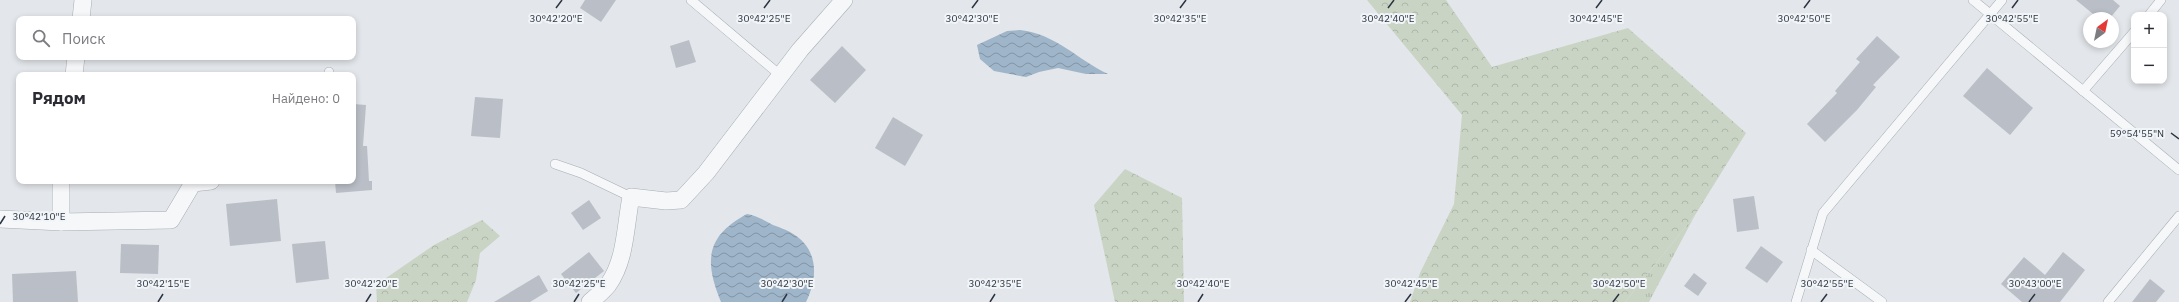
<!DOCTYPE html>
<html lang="ru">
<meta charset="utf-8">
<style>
body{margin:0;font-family:"IBM Plex Sans",sans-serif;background:#f2f2f3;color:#2b2b33}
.controls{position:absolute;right:12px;top:12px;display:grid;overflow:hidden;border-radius:8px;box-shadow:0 2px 6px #0003}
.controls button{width:36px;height:36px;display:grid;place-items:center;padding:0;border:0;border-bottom:1px solid #e1e1e2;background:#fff;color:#2b2b33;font:20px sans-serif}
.compass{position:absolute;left:2083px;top:12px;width:36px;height:36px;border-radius:50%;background:#fff;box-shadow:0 2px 6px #0003;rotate:33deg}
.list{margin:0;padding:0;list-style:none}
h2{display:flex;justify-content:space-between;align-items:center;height:52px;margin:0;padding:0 16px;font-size:17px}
h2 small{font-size:13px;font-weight:400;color:#7c7c81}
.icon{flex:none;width:22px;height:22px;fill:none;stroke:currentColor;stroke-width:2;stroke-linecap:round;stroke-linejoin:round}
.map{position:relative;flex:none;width:2179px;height:302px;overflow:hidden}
.search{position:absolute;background:#fff;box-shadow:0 2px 6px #0003;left:16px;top:16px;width:340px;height:44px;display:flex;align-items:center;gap:10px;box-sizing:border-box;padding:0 14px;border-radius:8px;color:#7c7c81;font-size:15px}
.panel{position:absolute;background:#fff;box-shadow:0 2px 6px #0003;left:16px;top:72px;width:340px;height:112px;border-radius:8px}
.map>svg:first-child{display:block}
.grass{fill:url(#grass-tufts)}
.forest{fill:url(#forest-crowns)}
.water{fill:url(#water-waves)}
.building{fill:#babfc7}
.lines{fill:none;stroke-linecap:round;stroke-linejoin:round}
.service-casing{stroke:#a8adb4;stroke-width:10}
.minor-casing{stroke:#a8adb4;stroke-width:18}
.service{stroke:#f5f7f9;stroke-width:9}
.minor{stroke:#f5f7f9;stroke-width:17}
.ticks{fill:none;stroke:#2b3442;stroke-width:1.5}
.ticks-label{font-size:10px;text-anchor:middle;fill:#2b3442;stroke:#f2f5f8;stroke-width:4;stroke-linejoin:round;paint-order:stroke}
</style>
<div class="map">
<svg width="2179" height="302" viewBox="0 0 2179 302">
<defs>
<pattern id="grass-tufts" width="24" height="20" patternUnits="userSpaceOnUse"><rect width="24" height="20" fill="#c9d4c4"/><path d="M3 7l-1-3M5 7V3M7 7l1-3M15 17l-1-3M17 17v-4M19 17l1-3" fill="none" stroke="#adb7aa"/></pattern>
<pattern id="forest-crowns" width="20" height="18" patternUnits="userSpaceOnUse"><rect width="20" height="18" fill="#c9d4c4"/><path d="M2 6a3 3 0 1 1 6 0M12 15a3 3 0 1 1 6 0" fill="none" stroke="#adb7aa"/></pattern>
<pattern id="water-waves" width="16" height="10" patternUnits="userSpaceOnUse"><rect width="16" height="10" fill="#9fb5c9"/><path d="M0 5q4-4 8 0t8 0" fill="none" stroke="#8294a5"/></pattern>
</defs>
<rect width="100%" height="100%" fill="#e3e6ea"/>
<path class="grass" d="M1695 215 1649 302H1625Z"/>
<g class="forest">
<path d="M1367 0H1446L1492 67 1628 28 1746 133 1695 215 1625 302H1410L1420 273 1454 204 1462 115Z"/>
<path d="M1125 169 1182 198 1184 302H1115L1094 205Z"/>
<path d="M482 220 500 236 480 253 476 280 467 302H377L376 285 434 245Z"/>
</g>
<g class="water">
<path d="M1020 30C1056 34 1078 60 1108 74H1086L1058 68 1039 72 1026 77 994 71 980 59 977 45 1007 31Z"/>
<path d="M747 214C757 216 764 220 773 225 778 227 785 229 790 232 818 247 819 276 806 302H721C704 261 706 236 747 214Z"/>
</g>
<g class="building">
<path d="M585 0H616L601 22 580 8Z"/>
<path d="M2076 0H2113L2120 6 2110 18H2098Z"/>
<path d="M1877 36 1900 57 1873 85 1876 87 1857 110 1825 142 1807 124 1837 93 1835 91 1860 62 1856 59Z"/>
<path d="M689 40 696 62 676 68 670 46Z"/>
<path d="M842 46 866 70 835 103 810 80Z"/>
<path d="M1987 68 2033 108 2010 135 1963 96Z"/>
<path d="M475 97 503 99 500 138 471 136Z"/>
<path d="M353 104 366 105 363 146H367L369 181H372V190L336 193 335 181H353Z"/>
<path d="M893 117 923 135 905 166 875 148Z"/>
<path d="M1754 196 1759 229 1737 232 1733 199Z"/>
<path d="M277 199 281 241 230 246 226 204Z"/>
<path d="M589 200 601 218 583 230 571 213Z"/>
<path d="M325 241 329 279 296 283 292 244Z"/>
<path d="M121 244 159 245 158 274 120 273Z"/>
<path d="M1761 246 1783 262 1767 283 1745 268Z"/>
<path d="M589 252 604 271 576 293 561 274Z"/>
<path d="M2063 252 2085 270 2060 302H2022L2001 284 2024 257 2045 275Z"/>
<path d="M76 271 78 302H13L12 274Z"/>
<path d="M1694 273 1707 283 1698 296 1684 286Z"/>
<path d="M539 275 548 291 530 302H494Z"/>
<path d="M2150 279 2165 291 2156 302H2132Z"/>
</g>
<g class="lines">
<g class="service-casing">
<g id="service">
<path d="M691 0 780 75"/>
<path d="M1973 0 2179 170"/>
<path d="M2149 15 2161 0"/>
<path d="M329 75V72"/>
<path d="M2083 91 2134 32"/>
<path d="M555 164 581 173 631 197"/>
<path d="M1811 250 1882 302"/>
<path d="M1796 302 1823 213 2002 0"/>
<path d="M2108 302 2179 216"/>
</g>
</g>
<g class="minor-casing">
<g id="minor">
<path d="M81 19 83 0"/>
<path d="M74 75 76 57"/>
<path d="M61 181V222"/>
<path d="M0 219 61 222 171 220 193 183 211 181"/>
<path d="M590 302C596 297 603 291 608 285 626 260 625 227 631 197L666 201 681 200 706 173 800 50 844 0"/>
</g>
</g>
<use href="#service" class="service"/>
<use href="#minor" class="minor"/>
</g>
<path class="ticks" d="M556 8 562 0M764 8 770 0M972 8 978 0M1180 8 1186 0M1388 8 1394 0M1596 8 1602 0M1804 8 1810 0M2012 8 2018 0M2171 133 2179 139M0 224 5 216M158 302 163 294M366 302 371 294M574 302 579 294M782 302 787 294M990 302 995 294M1198 302 1203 294M1405 302 1411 294M1613 302 1619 294M1821 302 1827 294M2029 302 2035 294"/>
<g class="ticks-label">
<text x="1596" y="22">30°42'45"E</text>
<text x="556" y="22">30°42'20"E</text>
<text x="764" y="22">30°42'25"E</text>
<text x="972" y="22">30°42'30"E</text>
<text x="1180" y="22">30°42'35"E</text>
<text x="1388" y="22">30°42'40"E</text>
<text x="1804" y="22">30°42'50"E</text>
<text x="2012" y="22">30°42'55"E</text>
<text x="2137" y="137">59°54'55"N</text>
<text x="39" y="220">30°42'10"E</text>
<text x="163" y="287">30°42'15"E</text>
<text x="371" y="287">30°42'20"E</text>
<text x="579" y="287">30°42'25"E</text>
<text x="787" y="287">30°42'30"E</text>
<text x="995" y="287">30°42'35"E</text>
<text x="1203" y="287">30°42'40"E</text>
<text x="1411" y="287">30°42'45"E</text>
<text x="1619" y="287">30°42'50"E</text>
<text x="1827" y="287">30°42'55"E</text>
<text x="2035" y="287">30°43'00"E</text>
</g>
</svg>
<div class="controls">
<button>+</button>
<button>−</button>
</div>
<svg class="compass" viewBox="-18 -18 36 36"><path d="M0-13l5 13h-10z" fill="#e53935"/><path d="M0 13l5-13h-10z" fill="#7c7c81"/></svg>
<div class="search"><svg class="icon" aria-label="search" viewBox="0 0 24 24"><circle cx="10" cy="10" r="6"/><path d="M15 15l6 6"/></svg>Поиск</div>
<section class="panel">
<h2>Рядом<small>Найдено: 0</small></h2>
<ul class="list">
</ul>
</section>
</div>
